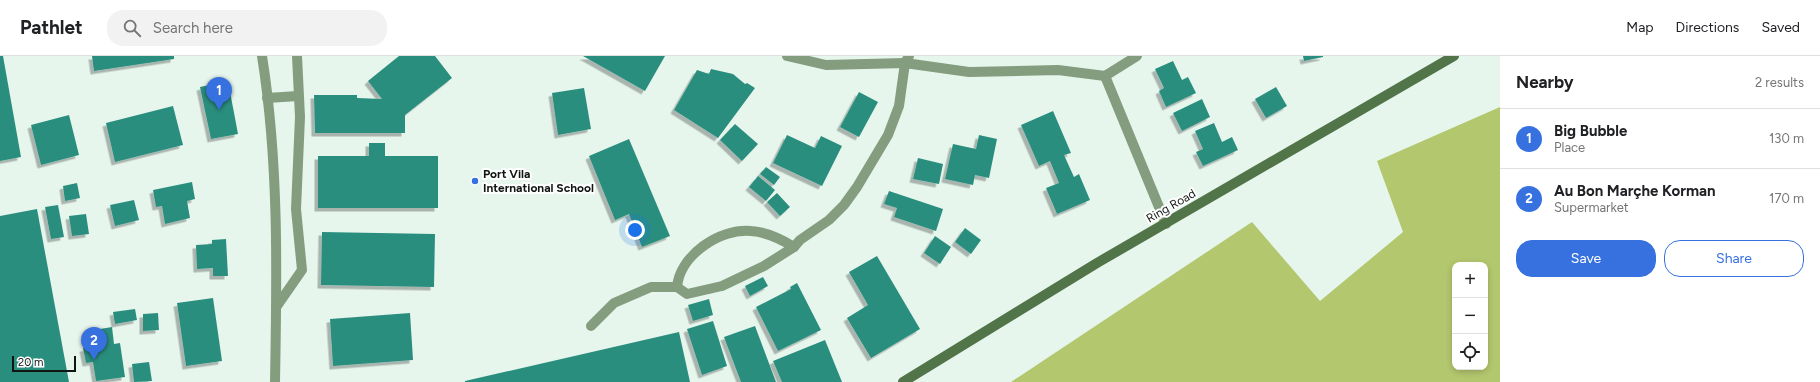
<!DOCTYPE html>
<meta charset="utf-8">
<style>
body{margin:0;font-family:Figtree,sans-serif;background:#f2f2f2;color:#202124}
.controls{position:absolute;right:12px;bottom:12px;display:grid;overflow:hidden;border-radius:8px;box-shadow:0 2px 6px #0003}
.controls button{width:36px;height:36px;display:grid;place-items:center;padding:0;border:0;border-bottom:1px solid #e0e0e0;background:#fff;color:#202124;font:20px sans-serif}
.scale{position:absolute;left:12px;bottom:10px;width:64px;box-sizing:border-box;padding-left:4px;border:2px solid #101512;border-top:0;font-size:11px;line-height:14px;white-space:nowrap;color:#101512;-webkit-text-stroke:3px #fff;paint-order:stroke}
.you{position:absolute;left:635px;top:174px;width:14px;height:14px;margin:-10px;border:3px solid #fff;border-radius:50%;background:#1a73e8;box-shadow:0 0 0 6px #1a73e833}
.badge{display:grid;place-items:center;width:26px;height:26px;border-radius:50%;background:#3771e0;color:#fff;font-size:13px;font-weight:700}
.pin{position:absolute;translate:-50% -33px;filter:drop-shadow(0 1px 2px #0008)}
.pin::after{content:'';position:absolute;top:21px;width:14px;height:12px;background:inherit;clip-path:polygon(0 0,100% 0,50% 100%)}
.list{margin:0;padding:0;list-style:none}
h2{display:flex;justify-content:space-between;align-items:center;height:52px;margin:0;padding:0 16px;font-size:17px}
h2 small{font-size:13px;font-weight:400;color:#757577}
.list li{display:grid;grid-template-columns:26px 1fr auto;gap:12px;align-items:center;box-sizing:border-box;height:60px;padding:0 16px;border-top:1px solid #e0e0e0}
.list b{display:block;font-size:15px;white-space:nowrap}
.list p{margin:0;font-size:13px;white-space:nowrap;color:#757577}
.list em{font-size:13px;font-style:normal;color:#757577}
.actions{display:flex;gap:8px;padding:12px 16px}
.actions a{flex:1;padding:9px 0;border:1px solid #3771e0;border-radius:16px;text-align:center;font-size:14px;color:#3771e0}
.actions .main{background:#3771e0;color:#fff}
.icon{flex:none;width:22px;height:22px;fill:none;stroke:currentColor;stroke-width:2;stroke-linecap:round;stroke-linejoin:round}
.map{position:relative;flex:none;width:1500px;height:326px;overflow:hidden}
header{display:flex;align-items:center;gap:24px;box-sizing:border-box;height:56px;padding:0 20px;background:#fff;border-bottom:1px solid #e0e0e0}
header strong{font-size:19px}
nav{display:flex;gap:22px;margin-inline-start:auto;font-size:14px}
.search{width:280px;height:36px;background:#f2f2f2;display:flex;align-items:center;gap:10px;box-sizing:border-box;padding:0 14px;border-radius:16px;color:#757577;font-size:15px}
main{display:flex}
aside{flex:1;background:#fff}
.map>svg:first-child{display:block}
.forest{fill:#b3c76e;fill-rule:evenodd}
.building{fill:#2b8e7f;filter:url(#shadow)}
.lines{fill:none;stroke-linecap:round;stroke-linejoin:round}
.street{stroke:#849d7f;stroke-width:10}
.secondary{stroke:#517448;stroke-width:10}
.poi-dot{fill:#3771e0;stroke:#fff;stroke-width:1.5}
.labels{text-anchor:middle;stroke-width:4;stroke-linejoin:round;paint-order:stroke}
.poi-label{font-size:12px;font-weight:bold;fill:#101512;stroke:#fff;text-anchor:start}
.street-label{font-size:12px;fill:#101512;stroke:#fff}
</style>
<header>
<strong>Pathlet</strong>
<div class="search"><svg class="icon" aria-label="search" viewBox="0 0 24 24"><circle cx="10" cy="10" r="6"/><path d="M15 15l6 6"/></svg>Search here</div>
<nav><a>Map</a><a>Directions</a><a>Saved</a></nav>
</header>
<main>
<div class="map">
<svg width="1500" height="326" viewBox="0 0 1500 326">
<defs>
<filter id="shadow"><feDropShadow dx="-3.5" dy="3.5" stdDeviation="0" flood-color="#0004"/></filter>
</defs>
<rect width="100%" height="100%" fill="#e7f6ed"/>
<path class="forest" d="M1500 51V326H1011L1252 166 1320 245 1403 176 1377 105ZM1455 209H1485V311H1455Z"/>
<g class="building">
<path d="M0 0H3L21 101 0 105Z"/>
<path d="M92 0H174V3L94 15Z"/>
<path d="M399 0H435L452 22 405 59V77H315L314 39H357V42L382 43 368 25Z"/>
<path d="M583 0H665L645 35Z"/>
<path d="M1303 0H1323V1L1304 5Z"/>
<path d="M1173 5 1182 24 1188 21 1196 37 1166 51 1159 35 1164 32 1155 13Z"/>
<path d="M711 13 733 18 745 28 747 27 755 32 718 82 674 54 697 14 709 18Z"/>
<path d="M228 25 238 78 211 83 200 31Z"/>
<path d="M1276 31 1287 50 1266 62 1255 43Z"/>
<path d="M584 32 591 73 558 79 552 37Z"/>
<path d="M859 36 878 46 859 81 840 71Z"/>
<path d="M1202 43 1210 61 1182 75 1173 57Z"/>
<path d="M173 50 183 89 115 106 106 67Z"/>
<path d="M1053 55 1071 97 1064 99 1074 121 1079 118 1090 144 1057 158 1046 132 1059 127 1050 105 1039 110 1021 69Z"/>
<path d="M69 59 79 99 41 109 31 69Z"/>
<path d="M1214 67 1222 86 1232 81 1238 94 1203 110 1196 96 1203 93 1195 75Z"/>
<path d="M735 68 758 88 742 105 720 84Z"/>
<path d="M787 79 815 92 821 80 842 90 822 130 773 107Z"/>
<path d="M979 79 997 83 989 122 975 119 973 129 945 123 953 88 976 93Z"/>
<path d="M629 83 670 180 642 191 629 158 615 164 589 100Z"/>
<path d="M369 87H385V100H438V152H318V100H369Z"/>
<path d="M918 102 943 108 939 128 913 123Z"/>
<path d="M766 111 780 121 774 129 760 118Z"/>
<path d="M758 120 775 134 766 145 749 131Z"/>
<path d="M192 126 195 143 187 145 190 162 165 168 162 150 156 151 153 134Z"/>
<path d="M77 127 80 142 65 145 63 130Z"/>
<path d="M889 135 943 153 936 175 894 161 897 152 884 148Z"/>
<path d="M777 137 790 151 780 160 767 146Z"/>
<path d="M134 144 139 164 115 170 110 149Z"/>
<path d="M58 149 64 181 51 183 45 151Z"/>
<path d="M37 153 69 326H0V160Z"/>
<path d="M86 158 89 178 72 180 69 160Z"/>
<path d="M965 172 981 184 971 198 955 186Z"/>
<path d="M322 176 435 178 434 231 321 229Z"/>
<path d="M935 180 951 191 940 208 924 197Z"/>
<path d="M226 183 228 220H213V212L197 213 196 189 212 188V184Z"/>
<path d="M877 200 920 273 871 302 847 262 868 249 849 216Z"/>
<path d="M763 221 768 230 750 240 745 230Z"/>
<path d="M797 227 821 274 778 295 756 251 791 233 790 231Z"/>
<path d="M213 242 222 305 186 310 177 247Z"/>
<path d="M709 243 713 259 693 265 688 249Z"/>
<path d="M135 253 137 264 115 268 113 256Z"/>
<path d="M158 257 159 274 143 275V258Z"/>
<path d="M410 257 413 304 333 310 330 263Z"/>
<path d="M713 265 727 310 702 319 687 273Z"/>
<path d="M755 270 776 326H741L724 281Z"/>
<path d="M112 271 114 288 120 287 125 321 96 325 93 306 86 307 83 292 91 291 88 275Z"/>
<path d="M679 276 690 326H465V325Z"/>
<path d="M825 284 842 326H782L773 305Z"/>
<path d="M149 306 152 325 134 326 132 308Z"/>
</g>
<g class="lines">
<g class="street">
<path d="M262 0C279 107 277 218 275 326"/>
<path d="M787 0 826 9 905 7 969 16 1058 14 1105 20 1137 0"/>
<path d="M1105 20 1166 168"/>
<path d="M267 42 298 40"/>
<path d="M677 231C680 199 720 172 751 175 767 176 781 183 794 191"/>
<path d="M277 250 302 214 296 153 300 61 297 0"/>
<path d="M591 270 614 247 651 231H677L687 238 722 230 764 210 794 191 800 184 829 164 844 149 857 131 888 79 899 50 905 7 909 0"/>
</g>
<path class="secondary" d="M903 326 1097 207 1454 0"/>
</g>
<circle class="poi-dot" cx="475" cy="125" r="4"/>
<g class="labels">
<g class="poi-label">
<text x="483" y="122">Port Vila<tspan x="483" dy="14">International School</tspan></text>
</g>
<g class="street-label">
<text transform="translate(1171 150) rotate(-30)" y="4">Ring Road</text>
</g>
</g>
</svg>
<div class="controls">
<button>+</button>
<button>−</button>
<button><svg class="icon" aria-label="locate" viewBox="0 0 24 24"><circle cx="12" cy="12" r="6"/><path d="M12 2v4M12 18v4M2 12h4M18 12h4"/></svg></button>
</div>
<div class="scale">20 m</div>
<div class="you"></div>
<div class="pin badge" style="left:219px;top:54px">1</div>
<div class="pin badge" style="left:94px;top:304px">2</div>
</div>
<aside>
<h2>Nearby<small>2 results</small></h2>
<ul class="list">
<li><span class="badge">1</span><div><b>Big Bubble</b><p>Place</p></div><em>130 m</em></li>
<li><span class="badge">2</span><div><b>Au Bon Marçhe Korman</b><p>Supermarket</p></div><em>170 m</em></li>
</ul>
<div class="actions"><a class="main">Save</a><a>Share</a></div>
</aside>
</main>
